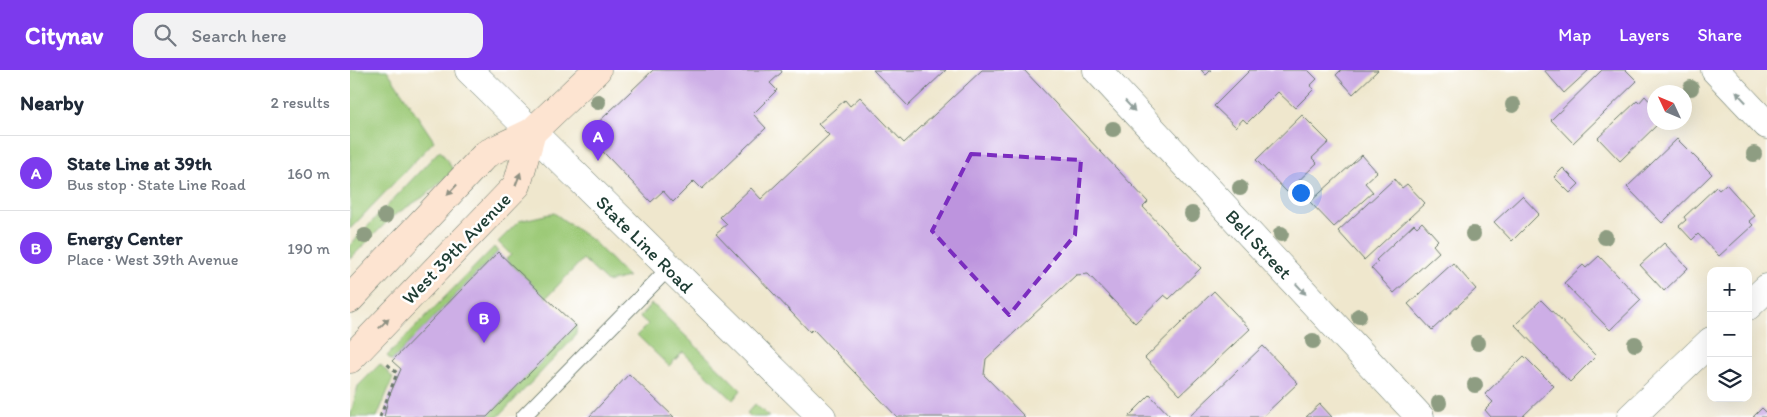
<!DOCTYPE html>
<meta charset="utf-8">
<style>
body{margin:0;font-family:Itim,sans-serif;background:#f2f2f3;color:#1f2937}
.controls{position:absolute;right:15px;bottom:15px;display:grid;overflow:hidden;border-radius:10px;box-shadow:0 5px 20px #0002}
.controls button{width:45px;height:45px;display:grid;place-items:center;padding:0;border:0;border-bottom:1px solid #e0e1e3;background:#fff;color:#1f2937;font:25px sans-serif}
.compass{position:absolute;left:1297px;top:15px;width:45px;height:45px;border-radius:50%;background:#fff;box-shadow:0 5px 20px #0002;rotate:314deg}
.you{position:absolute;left:950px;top:122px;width:18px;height:18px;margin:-12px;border:4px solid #fff;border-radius:50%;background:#1a73e8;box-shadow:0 0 0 8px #1a73e833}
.badge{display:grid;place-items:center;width:32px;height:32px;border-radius:50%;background:#7c3aed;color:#fff;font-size:16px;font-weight:700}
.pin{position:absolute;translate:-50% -41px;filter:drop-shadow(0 1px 2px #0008)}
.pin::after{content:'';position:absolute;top:26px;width:18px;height:15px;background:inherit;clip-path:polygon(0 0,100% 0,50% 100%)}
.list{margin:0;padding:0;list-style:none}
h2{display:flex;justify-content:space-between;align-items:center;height:65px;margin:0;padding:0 20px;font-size:21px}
h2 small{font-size:16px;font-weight:400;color:#747a83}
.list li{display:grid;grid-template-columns:32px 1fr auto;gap:15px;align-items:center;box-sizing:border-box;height:75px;padding:0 20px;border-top:1px solid #e0e1e3}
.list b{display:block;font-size:19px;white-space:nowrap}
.list p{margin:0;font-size:16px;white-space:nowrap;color:#747a83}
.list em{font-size:16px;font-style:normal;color:#747a83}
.icon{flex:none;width:28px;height:28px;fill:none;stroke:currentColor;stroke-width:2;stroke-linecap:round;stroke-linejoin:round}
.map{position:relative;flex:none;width:1417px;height:347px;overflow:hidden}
header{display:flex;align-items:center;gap:30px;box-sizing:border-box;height:70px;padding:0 25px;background:#7c3aed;color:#fff}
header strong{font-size:24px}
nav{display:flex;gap:28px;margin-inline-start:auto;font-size:18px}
.search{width:350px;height:45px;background:#f2f2f3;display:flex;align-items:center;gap:12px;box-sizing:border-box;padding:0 18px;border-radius:15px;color:#747a83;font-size:19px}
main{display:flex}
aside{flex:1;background:#fff}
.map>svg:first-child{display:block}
.green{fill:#9dca78;stroke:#5e8456}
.building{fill:#cdaee6}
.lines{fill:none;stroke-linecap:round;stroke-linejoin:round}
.service-casing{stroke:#68786a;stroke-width:16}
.minor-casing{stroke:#68786a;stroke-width:29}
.tertiary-casing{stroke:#68786a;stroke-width:29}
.secondary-casing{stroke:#68786a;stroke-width:29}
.path{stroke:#68786a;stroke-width:3;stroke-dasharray:4 4;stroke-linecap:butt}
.service{stroke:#fff;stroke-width:14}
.minor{stroke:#fff;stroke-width:28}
.tertiary{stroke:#fff;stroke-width:28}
.secondary{stroke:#fde4d1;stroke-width:28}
.tree{fill:#8e9d82}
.oneway{fill:#8f9e9a}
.oneway2{fill:#8e9082}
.marked{fill:#7b2cbf;fill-opacity:0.2;stroke:#7b2cbf;stroke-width:4;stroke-dasharray:10 6;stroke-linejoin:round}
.labels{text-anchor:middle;stroke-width:5;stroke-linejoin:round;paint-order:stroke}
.street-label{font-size:19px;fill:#1f3d34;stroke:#fff}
</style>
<header>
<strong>Citynav</strong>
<div class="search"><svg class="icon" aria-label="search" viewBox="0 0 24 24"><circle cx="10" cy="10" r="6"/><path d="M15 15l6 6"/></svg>Search here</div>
<nav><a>Map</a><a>Layers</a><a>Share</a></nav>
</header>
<main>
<aside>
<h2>Nearby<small>2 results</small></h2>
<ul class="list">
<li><span class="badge">A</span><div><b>State Line at 39th</b><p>Bus stop · State Line Road</p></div><em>160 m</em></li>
<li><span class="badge">B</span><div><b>Energy Center</b><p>Place · West 39th Avenue</p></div><em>190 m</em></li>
</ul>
</aside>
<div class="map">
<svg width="1417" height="347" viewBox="0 0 1417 347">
<rect width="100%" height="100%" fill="#fff"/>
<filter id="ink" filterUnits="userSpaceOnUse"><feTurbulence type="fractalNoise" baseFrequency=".02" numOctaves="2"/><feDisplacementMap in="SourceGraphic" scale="10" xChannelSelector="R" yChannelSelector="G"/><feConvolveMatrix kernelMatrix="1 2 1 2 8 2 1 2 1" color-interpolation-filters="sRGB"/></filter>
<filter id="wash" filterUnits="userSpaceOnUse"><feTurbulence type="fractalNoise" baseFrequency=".0096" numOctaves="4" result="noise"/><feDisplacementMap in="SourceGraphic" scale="20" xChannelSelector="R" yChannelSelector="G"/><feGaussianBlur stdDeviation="1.12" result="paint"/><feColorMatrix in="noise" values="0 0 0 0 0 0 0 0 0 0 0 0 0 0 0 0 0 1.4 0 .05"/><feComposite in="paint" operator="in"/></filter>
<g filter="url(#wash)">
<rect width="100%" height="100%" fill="#efe7cd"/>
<g class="green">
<path d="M0 0H37L84 71 0 159Z"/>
<path d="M90 80 104 101 73 127 43 146 0 189V175Z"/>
<path d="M204 143 243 171 278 207 257 212 233 189 196 228 156 189 161 185 148 172 169 151Z"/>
<path d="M144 177 148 182 42 291 37 286Z"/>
<path d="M301 234 307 238 391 320 383 330 333 282 319 296 287 265 298 254 290 247Z"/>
<path d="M227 254 226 264 221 271 148 347H137Z"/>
<path d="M30 294 43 308 27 347H0L8 316Z"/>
<path d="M405 334 419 347H402L397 343Z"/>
</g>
<g id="blocks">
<g class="building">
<path d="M303 0H431L432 2 420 13 427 20 403 44 416 58 352 119 344 111 323 132 313 121 301 132 236 64Z"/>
<path d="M523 0H596L558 36Z"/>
<path d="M632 0H674L798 132 793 137 851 198 819 229 814 225 785 253 738 204 726 205 636 289 634 305 675 347H547L463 259 460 262 366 163 377 154 370 147 401 118 411 129 479 65 468 54 495 30 500 36 510 27 554 73Z"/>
<path d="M851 0H861L856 5Z"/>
<path d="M900 0H958L967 9 960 16 964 19 945 38 928 22 897 53 893 49 886 57 864 36Z"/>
<path d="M991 0H1028L1003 24 986 5Z"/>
<path d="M1194 0H1239L1214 23Z"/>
<path d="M1252 0H1276L1287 11 1223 73 1201 50Z"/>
<path d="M1295 26 1304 36V52H1310L1270 91 1248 68 1287 31 1289 33Z"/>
<path d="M952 45 979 72 962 88 967 93 937 122 906 90Z"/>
<path d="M1327 69 1362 104 1312 153 1277 117Z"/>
<path d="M1012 85 1027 102 1015 113 1023 122 984 157 960 132Z"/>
<path d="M1213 98 1229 114 1220 123 1204 107Z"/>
<path d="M1044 109 1052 118 1057 114 1075 133 1014 190 988 161Z"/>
<path d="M1376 114 1405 146 1399 151 1403 155 1369 186 1348 164 1342 170 1329 156 1336 150 1334 147 1366 117 1369 120Z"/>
<path d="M1172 126 1189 144 1162 171 1144 152Z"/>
<path d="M1072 152 1088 170 1083 175 1089 182 1044 223 1021 198 1028 192 1026 190 1064 154 1067 157Z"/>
<path d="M1314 173 1338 198 1314 221 1290 195Z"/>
<path d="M148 182 226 256 137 347H34L38 329 51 299 42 291Z"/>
<path d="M1249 186 1291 230 1260 260 1214 213 1233 195 1236 198Z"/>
<path d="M1103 193 1126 219 1082 260 1058 234Z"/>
<path d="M864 221 900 259 830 325 795 288Z"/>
<path d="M1191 230 1246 286 1220 312 1165 255Z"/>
<path d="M913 276 948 313 912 347H839Z"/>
<path d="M1174 286 1204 316 1172 347H1141L1135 340 1143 332 1135 324Z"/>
<path d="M279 304 324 347H239Z"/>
<path d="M800 325 821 347H778Z"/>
<path d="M970 334 982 347H956Z"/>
<path d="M1412 338 1417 343V347H1403Z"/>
</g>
</g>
</g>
<g filter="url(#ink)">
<use href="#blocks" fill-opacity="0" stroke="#68786a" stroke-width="1"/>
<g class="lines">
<g class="service-casing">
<path id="service" d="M173 347 319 198"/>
</g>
<g class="minor-casing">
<g id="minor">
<path d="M119 0 182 62"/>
<path d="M747 0 1070 347"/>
<path d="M1365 0 1417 55"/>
<path d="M1398 236 1417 218"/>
<path d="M1281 347 1361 271"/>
</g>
</g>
<g class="tertiary-casing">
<path id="tertiary" d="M182 62 472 347"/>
</g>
<g class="secondary-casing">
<g id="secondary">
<path d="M0 229 136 84 182 62 247 0"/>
<path d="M0 289 167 115 182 62"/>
</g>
</g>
<path class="path" d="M30 347 47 303 36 293"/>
<use href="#service" class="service"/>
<use href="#minor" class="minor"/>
<use href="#tertiary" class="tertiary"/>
<use href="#secondary" class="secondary"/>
</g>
<g class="tree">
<circle cx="1341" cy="18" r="8"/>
<circle cx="248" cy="32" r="8"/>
<circle cx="1163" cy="35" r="8"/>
<circle cx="763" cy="59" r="8"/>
<circle cx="1404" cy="84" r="8"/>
<circle cx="890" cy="118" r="8"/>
<circle cx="842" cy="144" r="8"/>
<circle cx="35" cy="146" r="8"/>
<circle cx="931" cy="164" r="8"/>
<circle cx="1123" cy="164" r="8"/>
<circle cx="15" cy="166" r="8"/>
<circle cx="1255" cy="167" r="8"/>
<circle cx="1009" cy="246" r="8"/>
<circle cx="963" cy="271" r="8"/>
<circle cx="1128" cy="273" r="8"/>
<circle cx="1285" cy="274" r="8"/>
<circle cx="1125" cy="315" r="8"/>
<circle cx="1089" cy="333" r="8"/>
</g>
<defs><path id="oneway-solid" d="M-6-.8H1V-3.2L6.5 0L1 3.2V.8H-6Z" transform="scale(1.25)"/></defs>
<g class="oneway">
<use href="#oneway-solid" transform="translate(1391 27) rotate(-133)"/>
<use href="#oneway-solid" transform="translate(780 36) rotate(47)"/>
<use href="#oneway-solid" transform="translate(951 219) rotate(47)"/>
</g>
<g class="oneway2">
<use href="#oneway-solid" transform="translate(168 109) rotate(-69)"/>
<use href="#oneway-solid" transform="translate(102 120) rotate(133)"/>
<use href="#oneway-solid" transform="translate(34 253) rotate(-46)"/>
</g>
</g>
<path class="marked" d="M621 84 731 90 725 165 659 245 582 161Z"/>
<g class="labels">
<g class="street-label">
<text transform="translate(295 174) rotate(45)" y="7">State Line Road</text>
<text transform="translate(909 174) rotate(47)" y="7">Bell Street</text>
<text transform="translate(106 178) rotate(-46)" y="7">West 39th Avenue</text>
</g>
</g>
</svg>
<div class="controls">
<button>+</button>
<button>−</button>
<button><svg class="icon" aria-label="layers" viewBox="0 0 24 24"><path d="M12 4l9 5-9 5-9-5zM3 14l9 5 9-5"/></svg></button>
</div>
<svg class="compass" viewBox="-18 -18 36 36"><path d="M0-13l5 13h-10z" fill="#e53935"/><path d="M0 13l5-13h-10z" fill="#747a83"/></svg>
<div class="you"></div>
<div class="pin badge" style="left:248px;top:91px">A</div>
<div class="pin badge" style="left:134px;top:273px">B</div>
</div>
</main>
